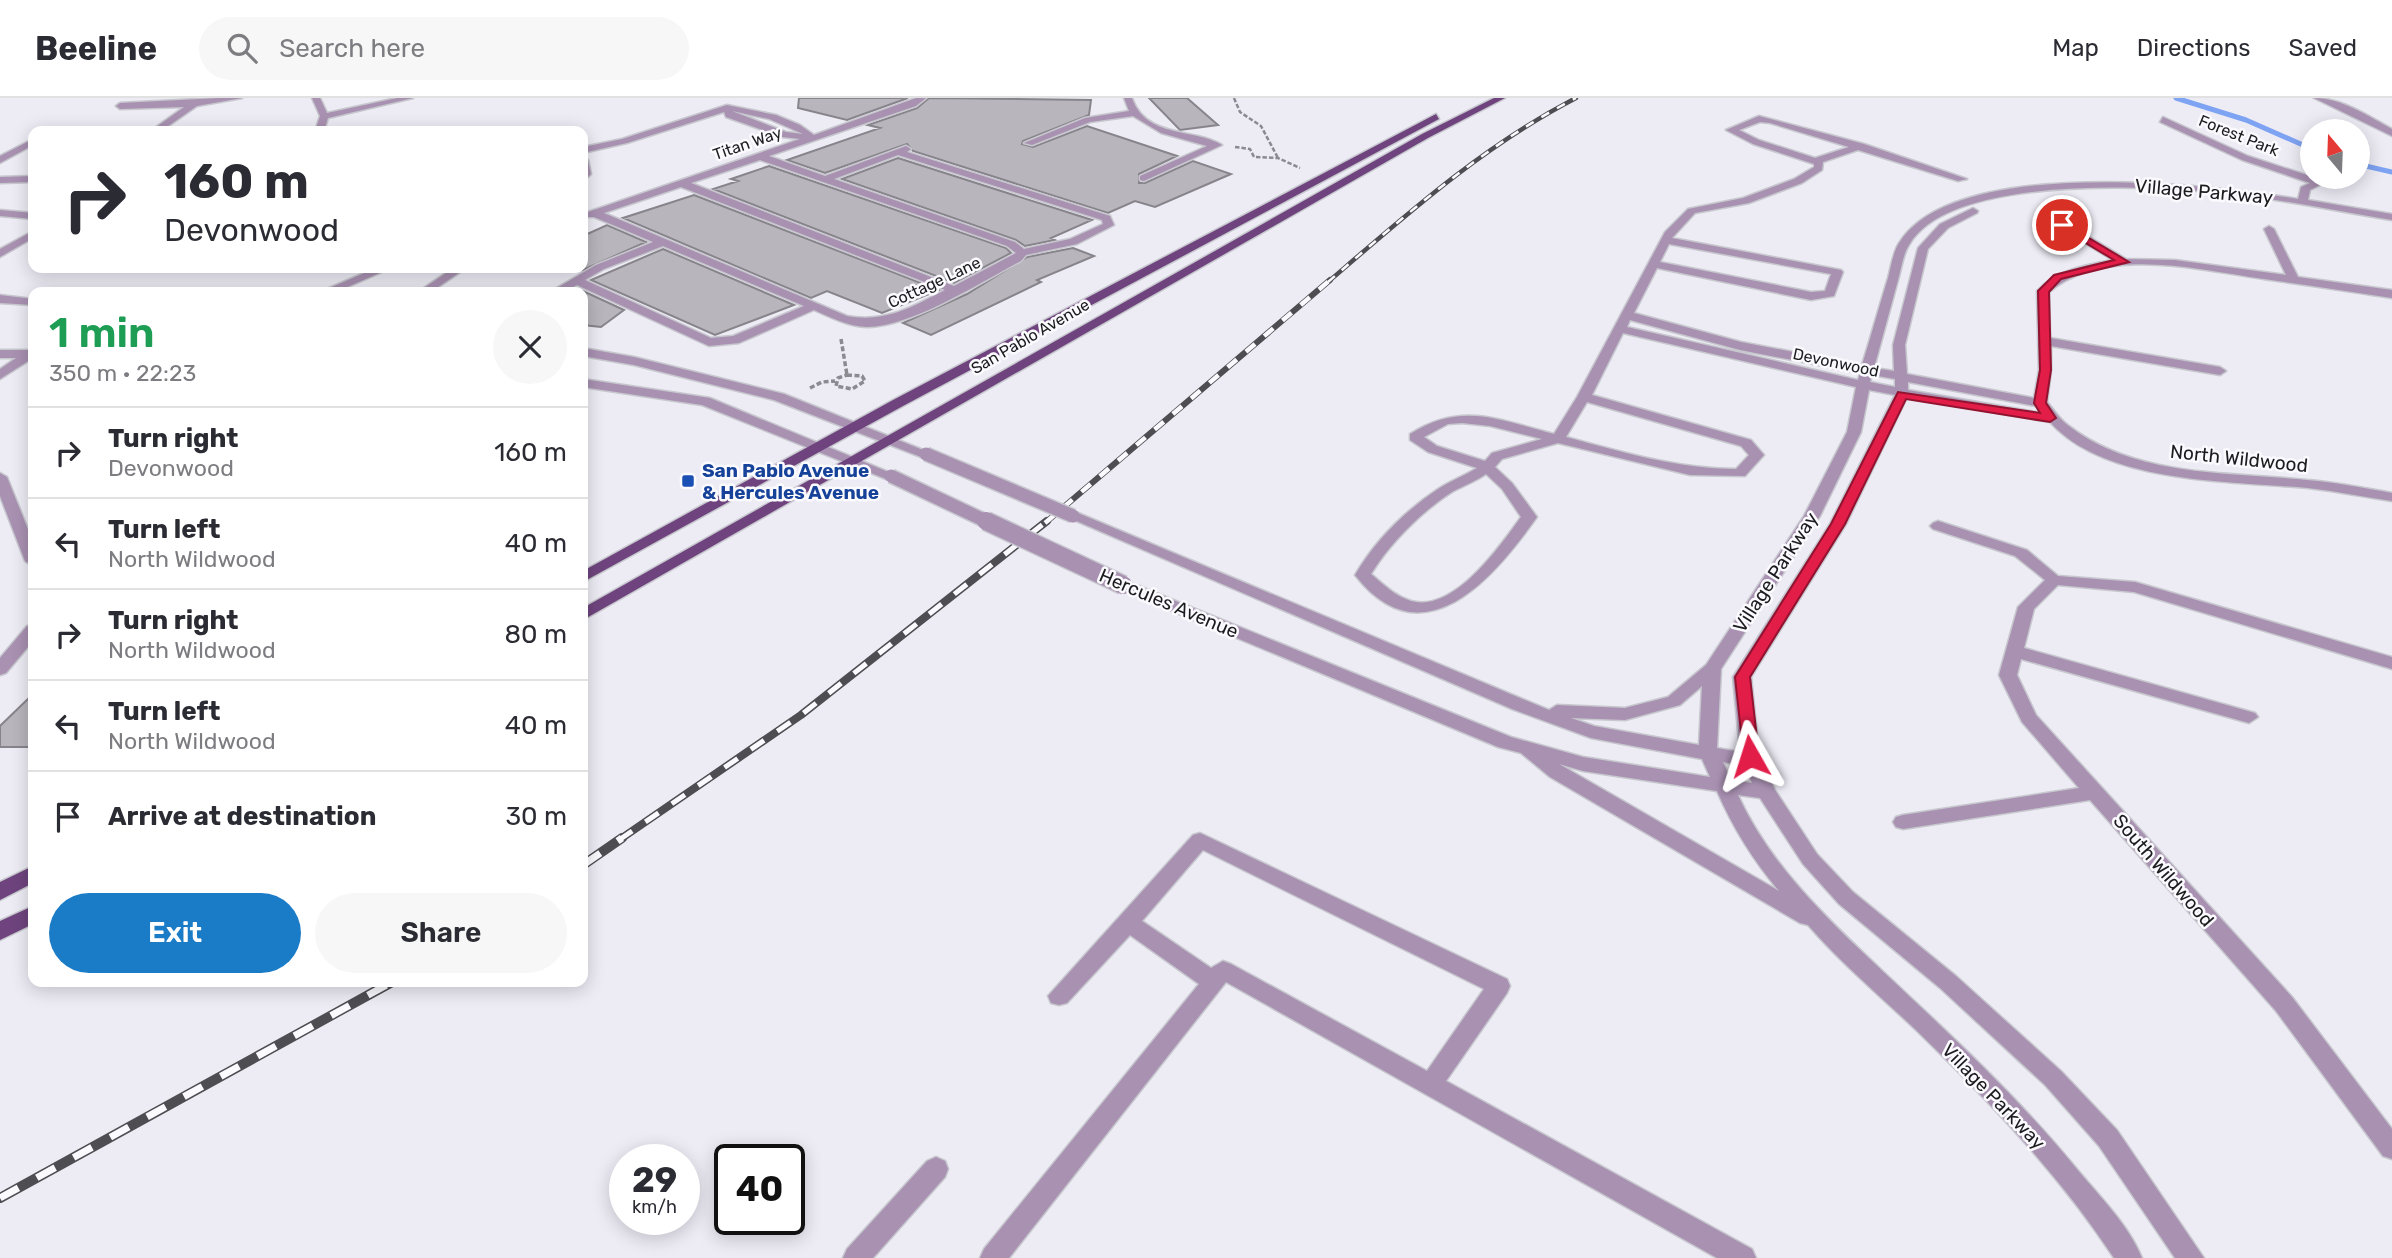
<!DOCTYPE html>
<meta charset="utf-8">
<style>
:root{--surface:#fff;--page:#f7f7f7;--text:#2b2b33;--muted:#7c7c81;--line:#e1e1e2;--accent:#1a7bc7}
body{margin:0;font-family:Rubik,sans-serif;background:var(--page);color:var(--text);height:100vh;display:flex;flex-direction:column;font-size:26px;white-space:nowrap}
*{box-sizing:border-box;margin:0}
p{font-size:23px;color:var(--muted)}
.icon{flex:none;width:38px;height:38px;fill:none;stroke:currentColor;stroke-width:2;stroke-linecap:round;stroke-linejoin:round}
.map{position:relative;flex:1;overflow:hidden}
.sheet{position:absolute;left:28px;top:189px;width:560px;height:700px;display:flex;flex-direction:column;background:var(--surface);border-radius:14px;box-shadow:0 4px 18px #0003}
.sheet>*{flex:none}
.hud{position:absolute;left:28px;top:28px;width:560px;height:147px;border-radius:14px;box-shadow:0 4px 18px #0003;background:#fff;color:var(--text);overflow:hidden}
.needle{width:46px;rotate:341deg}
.buttons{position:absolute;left:2300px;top:21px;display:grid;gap:14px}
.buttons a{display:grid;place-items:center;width:70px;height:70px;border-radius:50%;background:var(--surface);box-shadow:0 4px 18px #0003;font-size:35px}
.speed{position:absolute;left:609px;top:1046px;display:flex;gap:14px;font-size:35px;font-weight:700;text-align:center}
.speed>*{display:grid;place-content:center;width:91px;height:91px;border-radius:50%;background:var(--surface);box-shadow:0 4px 18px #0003;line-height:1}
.speed small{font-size:18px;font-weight:400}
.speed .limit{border:4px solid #111;border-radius:10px;background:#fff;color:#111}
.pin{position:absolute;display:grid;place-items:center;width:60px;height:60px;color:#fff;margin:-30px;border:4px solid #fff;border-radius:50%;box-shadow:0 2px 7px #0007}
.me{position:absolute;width:77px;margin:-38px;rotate:354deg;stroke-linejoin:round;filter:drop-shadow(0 0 5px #0008)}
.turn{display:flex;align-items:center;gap:24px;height:147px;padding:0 21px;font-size:32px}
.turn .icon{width:91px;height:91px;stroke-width:2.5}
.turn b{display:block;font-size:49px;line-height:60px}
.round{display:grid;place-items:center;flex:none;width:74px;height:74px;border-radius:37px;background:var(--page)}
.head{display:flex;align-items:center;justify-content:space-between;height:119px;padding:0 21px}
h1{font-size:42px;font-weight:600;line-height:52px;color:#1e9e55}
.cta{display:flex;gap:14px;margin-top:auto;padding:14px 21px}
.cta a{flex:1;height:80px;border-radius:42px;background:var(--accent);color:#fff;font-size:28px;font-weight:600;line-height:80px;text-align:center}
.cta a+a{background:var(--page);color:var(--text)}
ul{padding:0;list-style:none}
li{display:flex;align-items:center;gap:21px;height:91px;padding:0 21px;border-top:2px solid var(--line)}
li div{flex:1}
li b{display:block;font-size:26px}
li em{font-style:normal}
header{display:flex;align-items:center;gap:42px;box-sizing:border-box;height:98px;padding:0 35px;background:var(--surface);border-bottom:2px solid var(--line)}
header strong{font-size:33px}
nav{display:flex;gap:38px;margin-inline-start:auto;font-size:24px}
.search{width:490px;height:63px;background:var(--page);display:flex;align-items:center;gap:18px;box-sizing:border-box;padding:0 24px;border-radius:38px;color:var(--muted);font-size:26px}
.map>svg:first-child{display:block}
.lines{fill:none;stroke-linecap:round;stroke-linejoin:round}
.stream{stroke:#7ea3f2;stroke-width:5}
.building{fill:#b9b5bd;stroke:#88848b;stroke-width:2}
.minor-casing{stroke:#c7c7ce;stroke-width:3}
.major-casing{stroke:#c7c7ce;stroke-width:3}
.path-far1{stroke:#8a8a90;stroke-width:2.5;stroke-dasharray:4.5 2;stroke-linecap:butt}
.path{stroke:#8a8a90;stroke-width:3.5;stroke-dasharray:5 2.5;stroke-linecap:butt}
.minor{fill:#a991b2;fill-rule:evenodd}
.major{fill:#6f447e;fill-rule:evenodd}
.rail-far3-casing{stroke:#4d4d52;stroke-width:4.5}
.rail-far2-casing{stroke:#4d4d52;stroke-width:6}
.rail-far1-casing{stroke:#4d4d52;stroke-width:8}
.rail-casing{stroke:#4d4d52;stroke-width:10}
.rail-far3{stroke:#fbfafe;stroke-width:2.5;stroke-dasharray:9;stroke-linecap:butt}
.rail-far2{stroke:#fbfafe;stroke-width:4.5;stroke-dasharray:12;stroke-linecap:butt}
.rail-far1{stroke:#fbfafe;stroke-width:5;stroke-dasharray:16;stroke-linecap:butt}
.rail{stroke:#fbfafe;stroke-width:7;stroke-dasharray:21;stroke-linecap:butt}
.minor-bridge-far1-casing{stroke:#c7c7ce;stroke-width:16;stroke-linecap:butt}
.minor-bridge-casing{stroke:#c7c7ce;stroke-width:21;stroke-linecap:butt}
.minor-bridge-far1{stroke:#a991b2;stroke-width:13}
.minor-bridge{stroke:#a991b2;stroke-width:18}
.route{fill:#e11d48;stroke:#92132f;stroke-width:2}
.transit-dot{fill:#1a4fb4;stroke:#fbfafe;stroke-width:2.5}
.labels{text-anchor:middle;stroke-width:5;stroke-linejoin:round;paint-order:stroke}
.far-street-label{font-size:16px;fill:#1c1c1f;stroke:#fbfafe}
.street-label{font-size:19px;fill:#1c1c1f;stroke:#fbfafe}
.transit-label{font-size:19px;font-weight:bold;fill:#164399;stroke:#fbfafe;text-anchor:start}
</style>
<header>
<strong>Beeline</strong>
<div class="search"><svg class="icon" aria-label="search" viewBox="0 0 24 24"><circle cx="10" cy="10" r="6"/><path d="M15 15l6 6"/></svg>Search here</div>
<nav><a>Map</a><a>Directions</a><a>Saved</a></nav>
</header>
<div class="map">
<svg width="2392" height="1160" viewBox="0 0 2392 1160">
<rect width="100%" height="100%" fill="#edecf5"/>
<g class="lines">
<path class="stream" d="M2176 0 2246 22 2312 51
M2357 66 2392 74"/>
</g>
<path class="building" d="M799 0H908L847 22 798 10Z
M929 0 1091 2 1089 17 1023 43 1022 46 1033 49 1087 28 1177 58 1139 76V85H1145L1193 63 1231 76 1155 109 1135 103 1108 115 913 53 907 46 825 75 787 62 880 30 868 27 917 10Z
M1149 0H1187L1218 27 1180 32Z
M898 60 1092 122 1051 140 1055 142 1025 148 1016 142 842 81Z
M769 68 1006 150 1011 155 954 185 713 91 738 83 731 81Z
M694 97 939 192 882 215 827 193 811 200 623 120Z
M607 127 646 144 583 172V138Z
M1073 150 1094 158 1037 182 1041 184 931 237 903 225 967 196 1027 159Z
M663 151 794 207 715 237 591 182Z
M583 193 624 212 601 229 583 227Z
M33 596V649H0V628Z"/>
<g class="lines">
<g class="minor-casing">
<path id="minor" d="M219 0H242L197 8 161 33 152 32 184 9 120 11 116 8 120 5Z
M312 0H320L327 15 397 0H413L328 20 324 33H315L320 18Z
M916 0H926L916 8 769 58 825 78 906 48 911 51 907 54 1110 118 1114 127 1077 146 1026 157 1021 163C981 184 910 230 866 229 847 228 830 219 814 212L739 245 709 248 577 187 564 194H550L596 167 653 144 594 119H585V115L800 41 782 39 726 19 724 14 627 45 583 55V49L622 41 727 7 776 17 800 27 814 37ZM732 13 769 21 803 36 786 34ZM898 57 1102 122 1103 126 1070 141 1024 151 1015 144 834 81ZM760 62 1007 148 1016 155 954 188 691 85ZM681 89 945 192C912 209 885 225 847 218L604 115ZM663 148 804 208 733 238 711 240 585 182 604 171Z
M1124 0H1132C1146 41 1195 30 1222 47L1144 83 1140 82V78L1207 48 1161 35 1133 18 1090 24 1032 47 1024 45 1085 20 1129 13Z
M2314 0C2342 0 2368 18 2392 31V38Z
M1759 18 1864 46 1967 81 1958 83 1858 52 1823 64 1822 72 1802 85 1749 105 1695 115 1672 140 1841 172 1843 174 1834 198 1811 202 1657 170 1634 215 1741 244 1862 267C1871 238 1879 209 1888 180 1891 169 1893 154 1899 145 1954 57 2209 86 2298 101L2301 89 2310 85 2242 62 2160 24 2163 19 2248 58 2322 82V86L2310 92 2308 102 2392 116V122C2341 114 2291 103 2240 97 2166 88 1951 74 1909 147 1903 156 1901 172 1898 182 1890 211 1882 241 1874 270L1894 273 1893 247 1918 150 1940 126 1973 110 1978 113 1977 115 1948 130 1928 151 1905 247 1907 276 2034 300 2039 272 2037 193C2057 172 2086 167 2113 162L2058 129V125H2066L2126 161 2175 162 2286 177 2264 131 2269 128 2274 131 2298 179 2392 192V200C2349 193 2306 187 2264 181 2198 172 2106 147 2049 194L2050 240 2220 269 2226 273 2220 277 2051 248V272L2047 304C2054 312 2060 322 2069 328 2135 379 2228 374 2307 382 2335 384 2364 390 2392 395V403C2364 399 2336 393 2308 390 2231 383 2105 386 2050 324L1907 299 1846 426 1751 579 1759 658 1775 692 1817 756 1853 794 1956 878 2061 973 2117 1032 2204 1160H2175L2099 1048 2045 987 1940 890 1839 806 1803 766 1760 700 1738 697C1775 778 1845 837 1909 898 1968 953 2025 1008 2076 1070 2099 1098 2128 1126 2142 1160H2114C2059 1076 1987 1001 1915 931 1879 897 1840 864 1808 827L1800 825 1550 679 1521 655 1498 649 1117 490 1115 487 1123 482 1129 484 1511 639 1583 659 1710 679 1702 661 1591 640 1512 611 1065 418 1073 413 1078 415 1549 612 1557 607 1625 610 1668 599 1706 567 1804 418 1847 334 1856 289 1623 235 1592 297 1751 342 1764 357 1745 378 1690 377 1558 345 1502 361 1495 369 1512 385 1537 419C1494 480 1423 564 1355 477 1375 443 1405 413 1438 391 1450 383 1464 378 1477 370L1428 354 1410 342V336C1462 303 1499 322 1554 336L1577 299 1665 134 1688 111 1743 100 1794 81 1814 69V66L1753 46 1726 32ZM1760 24 1770 25 1849 49 1815 60 1759 42 1739 32ZM1669 146 1831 176 1825 193 1811 194 1660 164ZM1630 222 1740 252 1860 275 1858 282 1627 229ZM1872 277 1895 281V289L1870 284ZM1908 284 2036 308 2041 315 1908 292ZM1869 292 1895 297 1830 426 1733 579 1740 654 1717 650 1721 571 1820 418 1861 334ZM1587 304 1741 348 1749 357 1736 371C1678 371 1622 354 1566 339ZM1462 325 1490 328 1542 341 1492 355 1485 363 1437 348 1424 339 1448 326ZM1486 376 1502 391 1521 419C1500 448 1454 515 1411 503 1395 498 1384 487 1371 476 1390 445 1421 414 1452 394 1463 388 1476 383 1486 376ZM1702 588 1699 647 1594 628 1571 620 1625 622 1680 607ZM1723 664 1745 668 1752 685 1731 682ZM1559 666 1583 673 1717 693C1733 730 1753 762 1779 793Z
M33 41V47L0 65V58Z
M583 59 588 62 591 76 583 84Z
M33 78V84L0 85V79Z
M0 112 33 115V121L0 118Z
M33 133V140L0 159V151Z
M376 170H391L336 194H320Z
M453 170H466L431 194H418Z
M0 197 33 201V207L0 205Z
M583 250 634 259 784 296 933 356 931 359H921L774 302 634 267 583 258Z
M0 252H31L33 260 0 281V271L16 260H0Z
M583 281 710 300 898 378 891 382 886 381 702 307 583 289Z
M0 375 7 379 33 444V468L25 463 0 398Z
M1938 423 2027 452 2058 478 2135 484 2392 559V571L2134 494 2058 487 2034 511 2024 550 2255 615 2258 619 2249 625 2021 561 2017 577 2036 617 2292 899 2392 1031V1061L2383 1058 2276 913 2090 702 1903 731 1896 729 1893 724 1896 719 1903 717 2079 690 2022 624 1999 577 2018 509 2045 482 2015 458 1933 431 1930 428 1933 425Z
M33 527V543L6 575 0 577V560L27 528Z
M1200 735 1507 881 1510 888 1507 895 1446 983 1752 1151 1756 1160H1717L1226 884 1009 1160H980L984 1151 1199 886 1130 837 1067 905 1059 907 1051 905 1048 898 1193 737ZM1203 752 1484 891 1427 973 1231 866 1223 863 1211 870 1142 823Z
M936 1059 945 1063 948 1071 945 1079 873 1160H843L847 1151 927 1063Z"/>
</g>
<g class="major-casing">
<path id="major" d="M1494 0H1505L1428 40 583 522V510L1422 36Z
M1436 16 1439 21 903 308 583 484V473L893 302Z
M33 768V785L0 802V784Z
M33 808V826L0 842V823Z"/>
</g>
<path class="path-far1" d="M1234 0 1240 14 1261 28 1278 60
M1235 49 1250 51 1254 59 1278 60 1300 70"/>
<path class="path" d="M841 241 847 277
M847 277 862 278 865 283 852 291 836 288 838 280Z
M810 290 822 284 835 283"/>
<use href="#minor" class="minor"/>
<use href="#major" class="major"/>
<g class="rail-far3-casing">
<path id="rail-far3" d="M1328 184C1407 116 1483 48 1576 0"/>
</g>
<g class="rail-far2-casing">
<path id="rail-far2" d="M1045 425 1330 182"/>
</g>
<g class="rail-far1-casing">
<path id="rail-far1" d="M619 742 801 617 1047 423"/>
</g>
<g class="rail-casing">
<path id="rail" d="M583 767 622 740
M0 1100 392 884"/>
</g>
<use href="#rail-far3" class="rail-far3"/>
<use href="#rail-far2" class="rail-far2"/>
<use href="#rail-far1" class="rail-far1"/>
<use href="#rail" class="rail"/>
<g class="minor-bridge-far1-casing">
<path id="minor-bridge-far1" d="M926 356 1073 418
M891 378 990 425"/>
</g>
<g class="minor-bridge-casing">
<path id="minor-bridge" d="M986 423 1123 487"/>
</g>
<use href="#minor-bridge-far1" class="minor-bridge-far1"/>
<use href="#minor-bridge" class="minor-bridge"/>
</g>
<path class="route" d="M2062 124 2129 164 2061 181 2049 194 2051 272 2046 305 2056 320 2050 324 1906 301 1845 426 1750 579 1759 658 1756 662H1744L1735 579 1831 426 1898 294 2040 315 2034 305 2040 272 2038 193 2054 177 2114 162 2059 129Z"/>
<rect class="transit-dot" x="681" y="376" width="14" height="14" rx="3.5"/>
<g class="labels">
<g class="far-street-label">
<text transform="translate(2239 37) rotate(22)" y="6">Forest Park</text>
<text transform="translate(747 45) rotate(-19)" y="6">Titan Way</text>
<text transform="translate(934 184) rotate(-25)" y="6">Cottage Lane</text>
<text transform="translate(1030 238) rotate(-30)" y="6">San Pablo Avenue</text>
<text transform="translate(1836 264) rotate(12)" y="6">Devonwood</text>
</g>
<g class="street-label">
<text transform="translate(2204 93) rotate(5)" y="7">Village Parkway</text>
<text transform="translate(2239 360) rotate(6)" y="7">North Wildwood</text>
<text transform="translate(1775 474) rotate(-57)" y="7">Village Parkway</text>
<text transform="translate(1169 505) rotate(23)" y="7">Hercules Avenue</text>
<text transform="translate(2164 772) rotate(49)" y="7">South Wildwood</text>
<text transform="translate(1994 998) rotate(46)" y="7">Village Parkway</text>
</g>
<g class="transit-label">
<text x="702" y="379">San Pablo Avenue<tspan x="702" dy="22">&amp; Hercules Avenue</tspan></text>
</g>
</g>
</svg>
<div class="buttons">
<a><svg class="needle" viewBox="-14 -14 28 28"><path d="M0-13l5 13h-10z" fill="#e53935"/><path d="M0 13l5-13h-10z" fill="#7c7c81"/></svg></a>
</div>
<div class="speed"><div>29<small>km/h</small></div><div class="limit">40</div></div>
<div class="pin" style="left:2062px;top:127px;background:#d93025"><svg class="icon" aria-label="arrive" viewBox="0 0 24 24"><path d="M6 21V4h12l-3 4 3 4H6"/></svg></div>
<svg class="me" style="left:1750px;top:658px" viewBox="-20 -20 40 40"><path d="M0-17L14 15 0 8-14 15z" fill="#e11d48" stroke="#fff" stroke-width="4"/></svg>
<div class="hud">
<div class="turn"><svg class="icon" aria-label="right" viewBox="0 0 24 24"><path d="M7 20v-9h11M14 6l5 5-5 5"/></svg><div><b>160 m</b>Devonwood</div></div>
</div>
<section class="sheet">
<div class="head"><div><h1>1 min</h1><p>350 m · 22:23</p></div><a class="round"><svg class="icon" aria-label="close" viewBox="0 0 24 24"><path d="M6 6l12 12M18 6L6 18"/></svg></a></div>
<ul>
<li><svg class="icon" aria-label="right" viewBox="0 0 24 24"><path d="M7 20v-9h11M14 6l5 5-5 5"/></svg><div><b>Turn right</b><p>Devonwood</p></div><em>160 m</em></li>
<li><svg class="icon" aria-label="left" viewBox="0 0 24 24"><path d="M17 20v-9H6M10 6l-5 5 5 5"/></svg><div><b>Turn left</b><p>North Wildwood</p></div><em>40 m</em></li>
<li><svg class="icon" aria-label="right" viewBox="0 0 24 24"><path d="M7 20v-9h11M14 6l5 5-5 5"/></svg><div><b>Turn right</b><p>North Wildwood</p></div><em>80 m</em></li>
<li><svg class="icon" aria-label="left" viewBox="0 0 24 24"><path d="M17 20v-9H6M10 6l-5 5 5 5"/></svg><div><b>Turn left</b><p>North Wildwood</p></div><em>40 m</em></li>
<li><svg class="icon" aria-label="arrive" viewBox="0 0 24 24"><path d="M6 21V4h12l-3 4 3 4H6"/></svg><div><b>Arrive at destination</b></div><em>30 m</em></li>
</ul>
<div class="cta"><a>Exit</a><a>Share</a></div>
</section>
</div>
